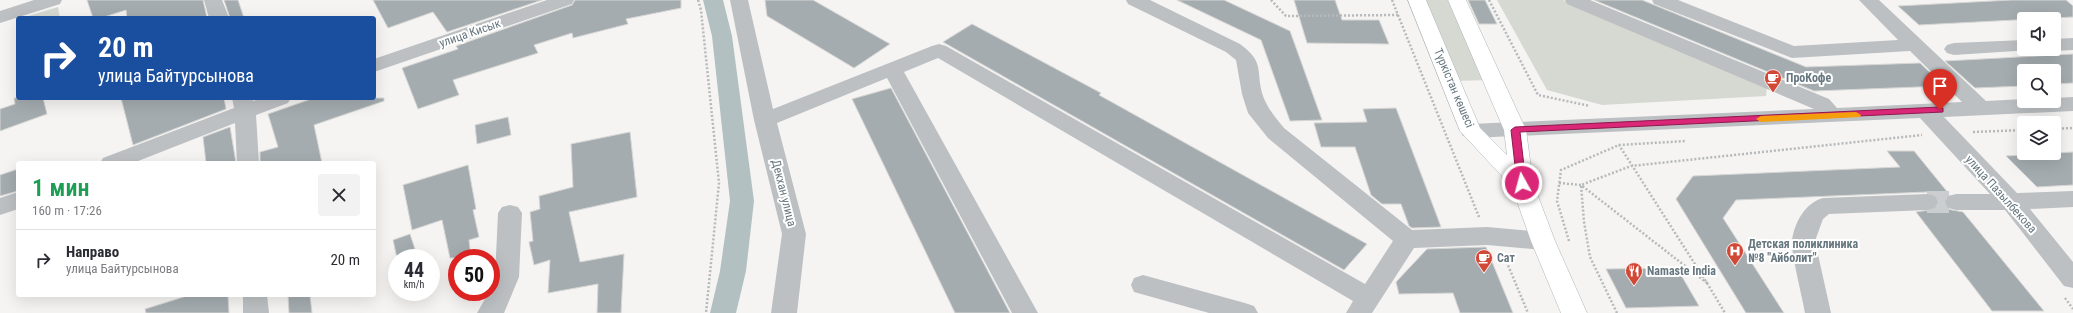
<!DOCTYPE html>
<html lang="ru">
<meta charset="utf-8">
<style>
:root{--surface:#fff;--page:#f2f2f3;--text:#2b2b33;--muted:#7c7c81;--line:#e1e1e2}
body{margin:0;font-family:"Roboto Condensed",sans-serif;background:var(--page);color:var(--text);height:100vh;display:flex;flex-direction:column;font-size:15px;white-space:nowrap}
*{box-sizing:border-box;margin:0}
p{font-size:13px;color:var(--muted)}
.icon{flex:none;width:22px;height:22px;fill:none;stroke:currentColor;stroke-width:2;stroke-linecap:round;stroke-linejoin:round}
.map{position:relative;flex:1;overflow:hidden}
.panel{position:absolute;left:16px;top:161px;width:360px;height:136px;display:flex;flex-direction:column;background:var(--surface);border-radius:4px;box-shadow:0 4px 16px #0002}
.panel>*{flex:none}
.banner{position:absolute;left:16px;top:16px;width:360px;height:84px;border-radius:4px;box-shadow:0 4px 16px #0002;background:#1a4fa0;color:#fff;overflow:hidden}
.tools{position:absolute;left:2017px;top:12px;display:grid;gap:8px}
.tools a{display:grid;place-items:center;width:44px;height:44px;border-radius:4px;background:var(--surface);box-shadow:0 4px 16px #0002;font-size:20px}
.speed{position:absolute;left:388px;top:249px;display:flex;gap:8px;font-size:20px;font-weight:700;text-align:center}
.speed>*{display:grid;place-content:center;width:52px;height:52px;border-radius:50%;background:var(--surface);box-shadow:0 4px 16px #0002;line-height:1}
.speed small{font-size:10px;font-weight:400}
.speed .limit{border:6px solid #d22;background:#fff;color:#111}
.pin{position:absolute;display:grid;place-items:center;width:34px;height:34px;color:#fff;margin:-41px -17px;border-radius:50% 50% 50% 0;rotate:-45deg;box-shadow:0 0 4px #0007}
.pin .icon{rotate:45deg}
.me{position:absolute;width:44px;margin:-22px;rotate:353deg;stroke-linejoin:round;filter:drop-shadow(0 0 3px #0008)}
.turn{display:flex;align-items:center;gap:14px;height:84px;padding:0 16px;font-size:18px}
.turn .icon{width:52px;height:52px;stroke-width:2.5}
.turn b{display:block;font-size:28px;line-height:34px}
.round{display:grid;place-items:center;flex:none;width:42px;height:42px;border-radius:4px;background:var(--page)}
.head{display:flex;align-items:center;justify-content:space-between;height:68px;padding:0 16px}
h1{font-size:24px;font-weight:600;line-height:30px;color:#1e9e55}
ul{padding:0;list-style:none}
li{display:flex;align-items:center;gap:12px;height:60px;padding:0 16px;border-top:1px solid var(--line)}
li div{flex:1}
li b{display:block;font-size:15px}
li em{font-style:normal}
.map>svg:first-child{display:block}
.green{fill:#d5d9d1}
.lines{fill:none;stroke-linecap:round;stroke-linejoin:round}
.canal{fill:#b2c0c2;fill-rule:evenodd}
.building{fill:#a4acb0;stroke:#d6d6d4}
.minor-tunnel{stroke:#caced0;stroke-width:22;stroke-dasharray:22 11;stroke-linecap:butt}
.major-casing{stroke:#aeb3b5;stroke-width:1}
.path{stroke:#b6b9bb;stroke-width:2.5;stroke-dasharray:2 2;stroke-linecap:butt}
.minor{fill:#bcc0c3;fill-rule:evenodd}
.major{fill:#fff;fill-rule:evenodd}
.route{fill:#db2777;stroke:#8e194d}
.slow{fill:#f59e0b}
.labels{text-anchor:middle;stroke-width:4;stroke-linejoin:round;paint-order:stroke}
.street-label{font-size:12px;fill:#67777f;stroke:#fff}
.poi-label{font-size:12px;font-weight:bold;fill:#67777f;stroke:#fff;text-anchor:start}
</style>
<div class="map">
<svg width="2073" height="313" viewBox="0 0 2073 313">
<rect width="100%" height="100%" fill="#f5f4f2"/>
<path class="green" d="M1420 0H1454L1491 80 1453 81Z
M1497 0H1563L1767 86 1766 96 1602 105 1547 90Z
M58 7 60 18H22Z"/>
<g class="lines">
<path class="canal" d="M703 0H723L732 36 754 201 746 271 736 313H710L720 271 730 201 712 36Z"/>
</g>
<path class="building" d="M87 0H203L207 18H127L126 10 101 18H93Z
M224 0H238L244 18H230Z
M373 0H542L447 32 433 12 388 28Z
M575 0H681V8L626 19 628 24 573 38 572 33 534 45 538 53 453 80 459 95 418 109 402 68 458 49 456 46 572 5Z
M765 0H813L890 44 854 68 767 16Z
M1177 0H1224L1290 31 1322 120 1290 121 1261 40Z
M1294 0H1335L1342 20H1379L1389 44 1307 43Z
M1468 0H1485L1497 24H1479Z
M1594 0H1642L1806 67 1920 63 1944 86 1814 91Z
M2011 0H2066L2073 6V17L1919 25 1898 6Z
M972 24 1101 93 1099 95 1367 244 1344 270 943 42Z
M2073 54V83L2054 84V71H2024V86L1975 88 1945 61Z
M891 88 1010 313H955L852 99Z
M14 98H43L47 114 0 131V109L15 104Z
M121 98H224L226 109 133 145Z
M314 98H384V101L314 125 322 163H260V152L278 147 268 114Z
M1396 108 1432 203 1441 227 1412 228 1409 226 1401 204H1382L1371 195 1355 147H1321L1314 123 1367 122 1363 109Z
M508 117 511 135 477 144 475 125Z
M230 127 236 163H206L203 137Z
M630 132 637 197 569 212 580 262 624 254 621 313H597L598 284 548 293 550 260 534 265 529 242 533 241 530 212 540 209 539 196 573 187 571 144Z
M1887 151H1914L1949 194 1944 201 1947 209 1963 212 2044 311H1992L1916 212 1936 209 1939 203 1936 195 1927 192 1736 200 1723 218 1784 313H1746L1676 199 1693 176 1900 167Z
M2073 152V185L2037 187 2006 156Z
M468 165 476 209 473 210 479 237 469 240 471 258H450L442 220 412 230 403 185Z
M18 169V191L0 196V175Z
M410 234 418 258H397L393 240Z
M1486 247 1513 313H1460L1453 293 1399 294 1396 282 1427 249Z
M1677 268 1699 306 1626 308 1606 269Z
M190 295H228L229 313H146L145 309Z
M288 295H310L312 313H289Z"/>
<g class="lines">
<path class="minor-tunnel" d="M1927 202H1956"/>
<g class="major-casing">
<path id="major" d="M1408 0H1426L1480 128 1507 155 1504 130 1448 0H1466L1526 130 1533 183 1555 241 1587 313H1561L1531 241 1512 187 1460 131Z"/>
</g>
<path class="path" d="M698 0 701 10 719 183 706 313
M1271 0 1286 16 1398 15
M1392 0 1479 217
M1489 0 1538 95 1590 106
M2054 129 2073 128
M1973 132 2024 130
M1559 183 1581 185 1707 283 1619 145
M1569 241 1557 201 1561 170 1619 145 1686 141
M1505 258 1528 313
M1707 283 1725 313
M2065 298 2073 309
M1617 313 1590 257 1584 222 1581 185 1631 166 1922 135"/>
<path class="minor" d="M34 0H62L60 4 0 23V11Z
M204 0H222L229 18H209Z
M547 0H574L572 4 374 72V59Z
M730 0H748L773 109 932 46 939 44 946 46 1365 284 1393 241 1268 138 1248 113 1242 94 1236 60 1226 52 1128 4 1126 0H1150L1240 44C1266 63 1255 71 1263 96 1268 109 1275 117 1284 128L1412 230 1487 227 1543 232 1551 235 1555 241 1551 247 1543 250 1487 245 1414 248 1372 313H1346L1353 301 938 58 904 72 1038 313H1012L887 78 777 123 806 234 797 313H771L782 234 754 120Z
M1565 0H1590L1829 99 1837 108 1962 102 1910 51 1792 58 1654 4 1652 0H1678L1794 46 1898 40 1859 0H1879L1986 101 2024 99V101H2054V98L2073 97V111L1944 117 2017 193 2073 191V207L2030 209 2073 262V288L2064 286 2005 210H1956L1948 208 1945 202 1948 196 1956 194H1990L1920 118 1471 138 1463 136 1460 131 1463 126 1471 124 1814 109 1567 4Z
M2073 38V50L2054 51 2047 49H2054V39Z
M2024 40V49H2032L2031 50 1954 55 1947 53 1944 49 1947 45 1954 43Z
M232 98H252L253 101 261 98H291L288 103 256 115 259 163H237L235 123 133 163H100L103 158 234 108Z
M18 192V209L0 215V198Z
M1927 194 1935 196 1938 202 1935 208 1927 210 1829 214 1823 219 1815 241 1831 313H1805C1803 300 1790 249 1792 240 1795 222 1805 203 1823 198Z
M510 205 518 207 522 213 519 277 504 313H477L489 292H491L495 277 498 213 502 207Z
M1143 275 1245 303 1254 306 1258 313H1209L1134 292 1131 285 1134 278Z
M243 295H267L269 313H243Z"/>
<use href="#major" class="major"/>
</g>
<path class="route" d="M1940 107 1943 108V112L1520 132 1526 183 1522 186 1517 183 1511 130 1515 127Z"/>
<path class="slow" d="M1856 112 1861 115 1860 117 1761 122 1756 119 1761 116Z"/>
<defs>
<g id="cafe-pin" transform="scale(0.9)"><path d="M0 17L-7.5 6A9.5 9.5 0 1 1 7.5 6Z" fill="#d14836" stroke="#fff"/><path d="M-5.5-4.5H6V0H3Q3 3.5 0 3.5H-2.5Q-5.5 3.5-5.5 0ZM3-3.2v2h1.7v-2ZM-6 4.5H4V6H-6Z" fill="#fff"/></g>
<g id="hospital-pin" transform="scale(0.9)"><path d="M0 17L-7.5 6A9.5 9.5 0 1 1 7.5 6Z" fill="#d14836" stroke="#fff"/><path d="M-5-5h3v3.5h4V-5h3V5h-3V1.5h-4V5h-3Z" fill="#fff"/></g>
<g id="restaurant-pin" transform="scale(0.9)"><path d="M0 17L-7.5 6A9.5 9.5 0 1 1 7.5 6Z" fill="#d14836" stroke="#fff"/><path d="M-5-6h1v4h1v-4h1v4h1v-4h1v5L-1.5 .5V6h-2V.5L-5-1ZM5-6V6H3V1.5H1.5Q1.5-4 5-6Z" fill="#fff"/></g>
</defs>
<g fill-rule="evenodd">
<use href="#cafe-pin" x="1773" y="78"/>
<use href="#hospital-pin" x="1735" y="251"/>
<use href="#cafe-pin" x="1484" y="258"/>
<use href="#restaurant-pin" x="1634" y="271"/>
</g>
<g class="labels">
<g class="street-label">
<text transform="translate(470 33) rotate(-19)" y="4">улица Кисык</text>
<text transform="translate(1454 88) rotate(67)" y="4">Түркістан көшесі</text>
<text transform="translate(784 193) rotate(76)" y="4">Декхан улица</text>
<text transform="translate(2001 194) rotate(48)" y="4">улица Пазылбекова</text>
</g>
<g class="poi-label">
<text x="1786" y="82">ПроКофе</text>
<text x="1748" y="248">Детская поликлиника<tspan x="1748" dy="14">№8 "Айболит"</tspan></text>
<text x="1497" y="262">Сат</text>
<text x="1647" y="275">Namaste India</text>
</g>
</g>
</svg>
<div class="tools">
<a><svg class="icon" aria-label="sound" viewBox="0 0 24 24"><path d="M4 9h4l5-4v14l-5-4H4zM17 9q2 3 0 6"/></svg></a>
<a><svg class="icon" aria-label="search" viewBox="0 0 24 24"><circle cx="10" cy="10" r="6"/><path d="M15 15l6 6"/></svg></a>
<a><svg class="icon" aria-label="layers" viewBox="0 0 24 24"><path d="M12 4l9 5-9 5-9-5zM3 14l9 5 9-5"/></svg></a>
</div>
<div class="speed"><div>44<small>km/h</small></div><div class="limit">50</div></div>
<div class="pin" style="left:1940px;top:110px;background:#d93025"><svg class="icon" aria-label="arrive" viewBox="0 0 24 24"><path d="M6 21V4h12l-3 4 3 4H6"/></svg></div>
<svg class="me" style="left:1522px;top:183px" viewBox="-20 -20 40 40"><circle r="17" fill="#db2777" stroke="#fff" stroke-width="3"/><path d="M0-11L8 9 0 5-8 9z" fill="#fff"/></svg>
<div class="banner">
<div class="turn"><svg class="icon" aria-label="right" viewBox="0 0 24 24"><path d="M7 20v-9h11M14 6l5 5-5 5"/></svg><div><b>20 m</b>улица Байтурсынова</div></div>
</div>
<section class="panel">
<div class="head"><div><h1>1 мин</h1><p>160 m · 17:26</p></div><a class="round"><svg class="icon" aria-label="close" viewBox="0 0 24 24"><path d="M6 6l12 12M18 6L6 18"/></svg></a></div>
<ul>
<li><svg class="icon" aria-label="right" viewBox="0 0 24 24"><path d="M7 20v-9h11M14 6l5 5-5 5"/></svg><div><b>Направо</b><p>улица Байтурсынова</p></div><em>20 m</em></li>
</ul>
</section>
</div>
